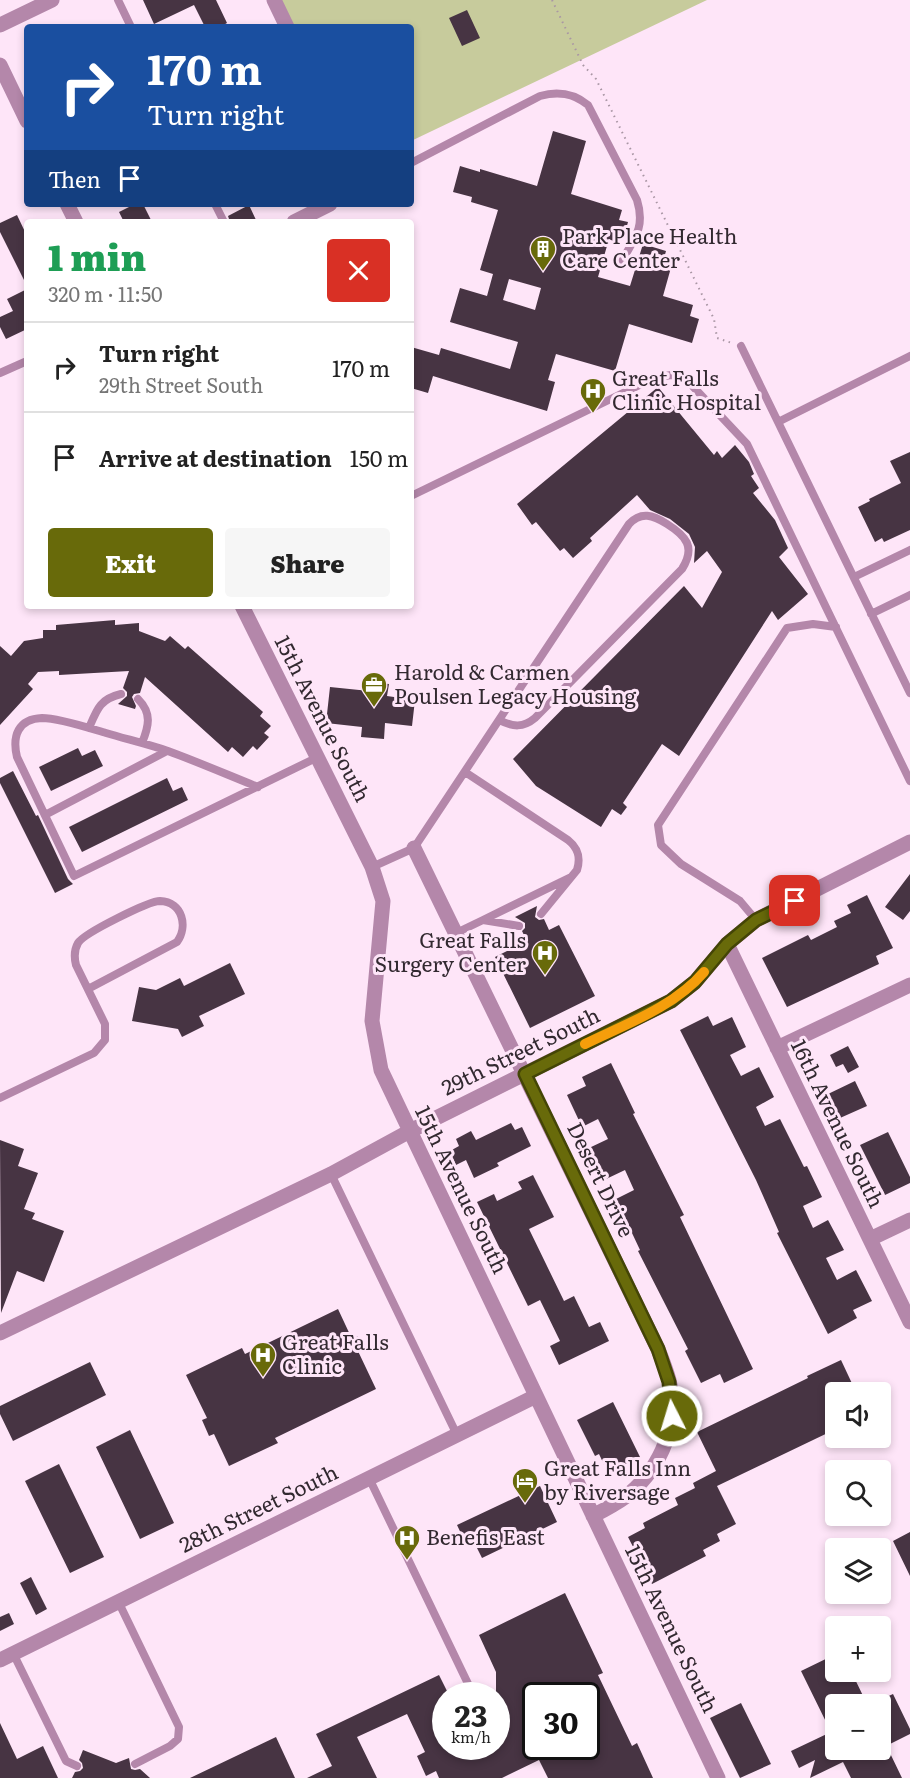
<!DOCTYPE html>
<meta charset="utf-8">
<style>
:root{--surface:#fff;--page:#f6f6f6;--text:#222;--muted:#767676;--line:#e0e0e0;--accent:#686a0a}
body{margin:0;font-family:Literata,serif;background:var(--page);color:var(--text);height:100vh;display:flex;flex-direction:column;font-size:22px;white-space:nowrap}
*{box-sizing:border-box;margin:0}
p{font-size:20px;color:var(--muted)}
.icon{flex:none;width:33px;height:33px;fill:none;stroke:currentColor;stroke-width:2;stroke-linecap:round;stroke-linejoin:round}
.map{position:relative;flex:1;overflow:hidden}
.panel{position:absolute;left:24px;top:219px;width:390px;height:390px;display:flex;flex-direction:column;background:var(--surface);border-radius:6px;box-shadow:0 3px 9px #0003}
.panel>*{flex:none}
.top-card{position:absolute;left:24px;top:24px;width:390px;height:183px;border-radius:6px;box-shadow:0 3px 9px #0003;background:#1a4fa0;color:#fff;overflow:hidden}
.controls{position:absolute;left:825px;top:1382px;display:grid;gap:12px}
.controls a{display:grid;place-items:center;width:66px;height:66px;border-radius:6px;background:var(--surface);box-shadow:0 3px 9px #0003;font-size:30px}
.speed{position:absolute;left:432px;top:1682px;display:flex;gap:12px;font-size:30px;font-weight:700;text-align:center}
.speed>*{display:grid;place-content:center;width:78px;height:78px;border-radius:50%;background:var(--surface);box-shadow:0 3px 9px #0003;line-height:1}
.speed small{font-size:15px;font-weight:400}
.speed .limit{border:3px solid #111;border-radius:9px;background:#fff;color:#111}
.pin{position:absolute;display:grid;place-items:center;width:51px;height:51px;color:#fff;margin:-26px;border-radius:12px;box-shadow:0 3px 9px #0006}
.me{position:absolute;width:66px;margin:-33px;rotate:355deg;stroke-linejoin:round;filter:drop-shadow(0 0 4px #0008)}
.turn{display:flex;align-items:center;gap:21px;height:126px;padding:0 24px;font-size:27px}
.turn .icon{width:78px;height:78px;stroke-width:2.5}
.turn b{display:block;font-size:42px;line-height:51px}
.then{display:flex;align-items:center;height:57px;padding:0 24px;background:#0003;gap:12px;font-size:22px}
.round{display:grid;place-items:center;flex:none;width:63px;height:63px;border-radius:6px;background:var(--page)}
.head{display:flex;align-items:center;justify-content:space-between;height:102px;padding:0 24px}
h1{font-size:36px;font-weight:800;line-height:45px;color:#1e9e55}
.action{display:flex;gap:12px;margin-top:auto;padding:12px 24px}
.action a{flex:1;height:69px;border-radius:6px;background:var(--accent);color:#fff;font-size:24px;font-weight:800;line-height:69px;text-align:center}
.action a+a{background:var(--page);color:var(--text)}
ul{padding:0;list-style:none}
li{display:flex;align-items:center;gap:18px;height:90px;padding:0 24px;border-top:2px solid var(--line)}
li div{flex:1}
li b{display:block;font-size:22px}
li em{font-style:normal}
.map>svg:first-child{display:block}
.green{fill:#c7cb9c}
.building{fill:#473443;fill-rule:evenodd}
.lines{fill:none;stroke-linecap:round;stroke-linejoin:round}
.path{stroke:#a996a4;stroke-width:2;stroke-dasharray:1.5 4.5;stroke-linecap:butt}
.lane{stroke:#b487aa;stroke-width:8}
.street{stroke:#b487aa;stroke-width:15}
.route-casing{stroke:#444506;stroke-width:15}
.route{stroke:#686a0a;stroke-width:10}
.slow{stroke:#f59e0b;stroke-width:10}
.labels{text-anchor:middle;stroke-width:6;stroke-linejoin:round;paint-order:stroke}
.poi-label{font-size:21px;fill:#322930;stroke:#fee5f8;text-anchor:start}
.street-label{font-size:21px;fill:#322930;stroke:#fee5f8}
</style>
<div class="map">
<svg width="910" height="1778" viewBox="0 0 910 1778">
<rect width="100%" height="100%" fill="#fee5f8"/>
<path class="green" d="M275 0H707L411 141V27H288Z"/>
<path class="building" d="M143 0H216L227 23 220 27H205L194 5 154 24Z
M467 10 480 38 462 46 449 18Z
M553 131 586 141 571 194 622 210 619 220 628 222 623 240 614 237 613 241 609 239 598 277 630 286 643 244 666 251 663 262 672 264 663 296 693 305 690 316 699 319 692 343 629 324 615 371 556 354 548 380 555 382 547 411 433 376 428 393 411 388V347L439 355 441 348 510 369 518 342 450 322 460 288 487 296 493 274 480 270 498 210 471 202 472 197 453 192 460 166 480 172V169L537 186ZM509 279 541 288 535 310 503 300Z
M135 204H143L152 222H124L119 212Z
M249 205 257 222H230L228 216Z
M17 215 27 236V286L0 232V223Z
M27 289V329L6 339 0 327V317L13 311 7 299Z
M658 387 714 455 717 451 722 458 735 445 749 462 754 474 751 476 759 488 753 493 775 520 788 548 779 557 808 594 778 620 772 611 679 756 662 744 623 803 627 807 621 815 612 809 601 827 536 786 513 759 684 586 702 608 722 572 707 551 694 563 695 547 689 534 670 519 650 510 637 495 590 538 592 541 573 558 564 548 560 551 536 522 532 525 517 504Z
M910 452V530L884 542 882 538 875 542 858 507 870 501 869 499 901 483 890 461Z
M115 620V625L139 623V631L165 641 170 636 185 649 188 646 263 712 260 716 271 726 264 733 269 737 257 750 253 746 243 757 232 747 228 752 145 677 140 693 134 694 132 697 136 706 135 709 118 704 127 696V692L123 688 129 671 59 675V671L38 672 28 684 33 689 0 725V646L11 656 24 641 43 638V630H56V625Z
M370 682 389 684 387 696 415 700 412 726 385 723 384 739 361 737 362 727 326 723 330 687 369 691Z
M78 748 82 756 95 750 103 766 51 791 39 767Z
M13 771 36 816 38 815 68 879 73 884 55 893 0 783V778Z
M167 778 173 791 182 787 188 800 82 852 69 827Z
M910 874V911L903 920 885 907Z
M867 895 893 948 876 956 879 964 787 1007 762 958 808 935 811 940 837 927 834 921 851 913 847 905Z
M537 906 535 917 539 920 544 919 549 930 559 925 595 996 530 1028 495 957 527 941 522 931 525 928V923L515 917Z
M230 963 245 994 199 1016 204 1026 182 1037 178 1029 132 1021 139 987 156 990 180 978 184 986Z
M708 1016 713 1026 732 1017 746 1047 730 1055 741 1076 759 1067 774 1097 756 1107 765 1126 780 1119 804 1167 807 1166 822 1197 803 1206 813 1228 828 1220 844 1250 826 1258 837 1280 856 1270 872 1301 853 1310 857 1318 828 1334 777 1233 779 1232 756 1180 680 1030Z
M848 1046 859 1067 848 1073 843 1064 836 1067 830 1055Z
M611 1063 635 1113 633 1114 684 1215 680 1217 753 1369 724 1383 720 1374 701 1383 685 1351 688 1349 638 1251 640 1250 616 1199 634 1190 625 1170 604 1180 589 1148 608 1139 598 1119 582 1127 567 1095 586 1086 582 1077Z
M855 1081 867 1106 840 1118 828 1094Z
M511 1123 515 1130 522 1127 531 1146 497 1163 499 1166 474 1178 466 1160 456 1165 450 1151 459 1146 456 1139 471 1131 476 1140Z
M888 1132 910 1177V1183L885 1195 860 1145Z
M0 1140 24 1149 18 1166 38 1173 24 1209 35 1213 32 1219 64 1231 44 1282 17 1271 1 1313Z
M533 1175 554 1217 529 1229 564 1301 574 1296 589 1327 600 1322 609 1341 559 1365 550 1346 560 1341 540 1300 528 1306 477 1202 494 1194 497 1201 522 1189 518 1182Z
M338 1309 352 1339 358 1336 363 1347 357 1349 376 1389 275 1438 278 1443 229 1466 214 1434 209 1436 202 1420 207 1418 186 1375 242 1348 245 1354Z
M841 1360 856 1392H836V1429L717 1486 736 1524 717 1534 720 1541 703 1550 706 1556 652 1584 628 1537 645 1528 643 1523 678 1505 675 1498 695 1488 693 1483 716 1471 697 1432 808 1378 807 1376Z
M90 1362 106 1395 13 1441 0 1414V1406Z
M613 1402 640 1457 608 1473 599 1454 595 1456 577 1420Z
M130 1430 174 1523 140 1539 96 1447Z
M59 1464 104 1557 70 1573 25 1481Z
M540 1486 557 1522 482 1558 474 1542 467 1546 457 1525Z
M910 1532V1576L893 1541Z
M31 1577 47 1609 36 1615 20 1583Z
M565 1593 603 1673 598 1675 632 1746 637 1743 653 1778H548L539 1760 502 1778H439L436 1771 426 1776 417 1756 425 1752 407 1714 357 1737 377 1778H307L332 1766 316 1734 439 1675 449 1695H446V1746H496V1672L479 1635ZM536 1695H586V1746H536Z
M9 1613 14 1624 0 1631V1617Z
M836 1654V1671H851L867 1704H836V1749H888L902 1778H851L843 1762 810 1778 815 1760 799 1768 791 1751 831 1732 801 1671Z
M893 1694 910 1729V1734L880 1749V1700Z
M741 1703 771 1764 740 1778 710 1718Z
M0 1723 17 1759 43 1746 58 1778H0Z
M276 1737 295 1778H190Z
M83 1750 116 1763 129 1758 131 1769 135 1770 140 1769 150 1778H72L75 1772 80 1771 83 1768 82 1763 79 1760Z"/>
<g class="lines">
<path class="path" d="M552 0 583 65 596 79 714 319 717 338 732 343"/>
<path class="lane" d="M118 0 131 27
M411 163 540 96C558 91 573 93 588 105L637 200C646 229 633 240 620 264
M215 204 224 222
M741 346 910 693
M0 373 27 361
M778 422 910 356
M411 496 654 378 671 375 684 377 747 444 910 781
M854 577 910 550
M871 614 910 595
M138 699C152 713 149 726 142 743
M89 728C97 709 100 699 121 694
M465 772 568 840C578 848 581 857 577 870L541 914
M258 787C228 775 198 762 168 751 147 744 126 739 106 733 89 728 59 718 42 718 18 719 12 736 17 757L74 876 318 757
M45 815 167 751
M372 867 414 848 629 524C641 511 653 515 667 524 686 536 696 547 682 569L535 718C523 728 513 727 499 720
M483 920 569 878
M756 920 740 901 681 864 661 845 658 825 787 628 813 624 836 627
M456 933 483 920 519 926
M0 1098 94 1053 105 1040V1024L76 965C74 957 74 950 78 943 84 933 149 901 160 901 183 902 188 927 177 942L88 989
M331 1174 457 1435
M369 1478 472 1692
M118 1601 179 1727 178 1739 170 1746 135 1764
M13 1653 66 1761 77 1766"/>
<path class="street" d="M274 0 287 27
M0 25 52 0
M0 65 27 121
M67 204 76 222
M294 222 330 204
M242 606 372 867 383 901 372 1021 381 1070 718 1778
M414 848 658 1349C662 1359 666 1369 669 1380 680 1422 662 1466 629 1494 619 1503 605 1509 593 1516
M727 944 910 1322
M777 1048 910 985
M870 1239 910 1220
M0 1333 331 1174 410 1131 671 1001 695 982 727 944 756 920 910 842
M0 1660 536 1396"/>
</g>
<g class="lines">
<g class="route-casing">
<path id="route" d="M672 1416 669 1382 658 1349 525 1074 671 1001 695 982 727 944 756 920 795 901"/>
</g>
<use href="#route" class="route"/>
<path class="slow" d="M585 1044C626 1024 674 1007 704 972"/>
</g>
<defs>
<g id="building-pin" transform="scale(1.35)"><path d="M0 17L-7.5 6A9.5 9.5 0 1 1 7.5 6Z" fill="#686a0a" stroke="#fee5f8"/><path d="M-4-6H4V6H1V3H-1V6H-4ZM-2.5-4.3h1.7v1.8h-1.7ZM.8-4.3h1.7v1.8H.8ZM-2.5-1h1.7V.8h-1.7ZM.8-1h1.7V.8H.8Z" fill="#fff"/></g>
<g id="hospital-pin" transform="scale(1.35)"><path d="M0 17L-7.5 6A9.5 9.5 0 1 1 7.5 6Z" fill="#686a0a" stroke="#fee5f8"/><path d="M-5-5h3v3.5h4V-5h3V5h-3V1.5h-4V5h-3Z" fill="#fff"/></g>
<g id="office-pin" transform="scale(1.35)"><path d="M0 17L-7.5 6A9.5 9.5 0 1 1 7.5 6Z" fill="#686a0a" stroke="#fee5f8"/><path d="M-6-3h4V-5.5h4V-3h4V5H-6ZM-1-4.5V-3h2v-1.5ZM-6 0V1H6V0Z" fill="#fff"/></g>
<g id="hotel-pin" transform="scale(1.35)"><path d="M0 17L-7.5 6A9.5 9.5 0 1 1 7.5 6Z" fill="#686a0a" stroke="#fee5f8"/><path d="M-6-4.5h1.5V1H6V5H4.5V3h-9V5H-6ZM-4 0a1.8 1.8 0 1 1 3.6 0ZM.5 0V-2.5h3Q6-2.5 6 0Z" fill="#fff"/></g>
</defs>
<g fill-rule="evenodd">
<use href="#building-pin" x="543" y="249"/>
<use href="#hospital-pin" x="593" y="391"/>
<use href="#office-pin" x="374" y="685"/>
<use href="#hospital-pin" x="545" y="953"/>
<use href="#hospital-pin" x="263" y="1355"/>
<use href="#hotel-pin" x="525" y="1481"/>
<use href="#hospital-pin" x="407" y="1538"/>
</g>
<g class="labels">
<g class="poi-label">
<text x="562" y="244">Park Place Health<tspan x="562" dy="24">Care Center</tspan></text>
<text x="612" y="386">Great Falls<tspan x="612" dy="24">Clinic Hospital</tspan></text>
<text x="394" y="680">Harold &amp; Carmen<tspan x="394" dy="24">Poulsen Legacy Housing</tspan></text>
<text x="526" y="948" text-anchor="end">Great Falls<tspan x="526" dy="24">Surgery Center</tspan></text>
<text x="282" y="1350">Great Falls<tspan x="282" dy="24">Clinic</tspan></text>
<text x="544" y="1476">Great Falls Inn<tspan x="544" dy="24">by Riversage</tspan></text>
<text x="426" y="1545">Benefis East</text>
</g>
<g class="street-label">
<text transform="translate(322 719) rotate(63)" y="7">15th Avenue South</text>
<text transform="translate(521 1052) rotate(-26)" y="7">29th Street South</text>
<text transform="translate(837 1124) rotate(64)" y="7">16th Avenue South</text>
<text transform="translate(600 1180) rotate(64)" y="7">Desert Drive</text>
<text transform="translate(461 1190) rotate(64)" y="7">15th Avenue South</text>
<text transform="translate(259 1509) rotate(-26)" y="7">28th Street South</text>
<text transform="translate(671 1629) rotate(64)" y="7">15th Avenue South</text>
</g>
</g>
</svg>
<div class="controls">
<a><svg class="icon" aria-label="sound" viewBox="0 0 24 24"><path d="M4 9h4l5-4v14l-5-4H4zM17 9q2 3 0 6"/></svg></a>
<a><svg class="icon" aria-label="search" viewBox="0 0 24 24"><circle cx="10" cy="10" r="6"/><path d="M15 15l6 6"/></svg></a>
<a><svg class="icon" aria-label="layers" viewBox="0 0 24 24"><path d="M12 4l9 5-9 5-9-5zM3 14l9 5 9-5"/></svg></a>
<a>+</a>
<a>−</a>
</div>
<div class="speed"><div>23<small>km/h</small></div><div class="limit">30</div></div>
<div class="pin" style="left:795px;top:901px;background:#d93025"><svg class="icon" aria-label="arrive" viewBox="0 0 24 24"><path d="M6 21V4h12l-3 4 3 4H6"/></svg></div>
<svg class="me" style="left:672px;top:1416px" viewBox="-20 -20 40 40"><circle r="17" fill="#686a0a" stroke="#fff" stroke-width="3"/><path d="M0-11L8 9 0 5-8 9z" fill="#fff"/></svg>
<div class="top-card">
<div class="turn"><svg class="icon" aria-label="right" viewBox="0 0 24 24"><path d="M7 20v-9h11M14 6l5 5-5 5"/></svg><div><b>170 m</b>Turn right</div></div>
<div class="then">Then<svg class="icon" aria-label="arrive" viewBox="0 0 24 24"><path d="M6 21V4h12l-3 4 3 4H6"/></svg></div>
</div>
<section class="panel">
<div class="head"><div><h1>1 min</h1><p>320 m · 11:50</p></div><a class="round" style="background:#d93025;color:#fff"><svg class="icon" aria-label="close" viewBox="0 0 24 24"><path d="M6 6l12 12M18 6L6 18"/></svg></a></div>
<ul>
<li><svg class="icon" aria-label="right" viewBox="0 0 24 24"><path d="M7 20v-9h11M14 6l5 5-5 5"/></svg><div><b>Turn right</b><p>29th Street South</p></div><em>170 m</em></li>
<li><svg class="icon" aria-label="arrive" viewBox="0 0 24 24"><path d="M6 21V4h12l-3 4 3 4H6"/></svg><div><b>Arrive at destination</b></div><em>150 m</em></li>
</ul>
<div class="action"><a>Exit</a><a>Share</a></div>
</section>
</div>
